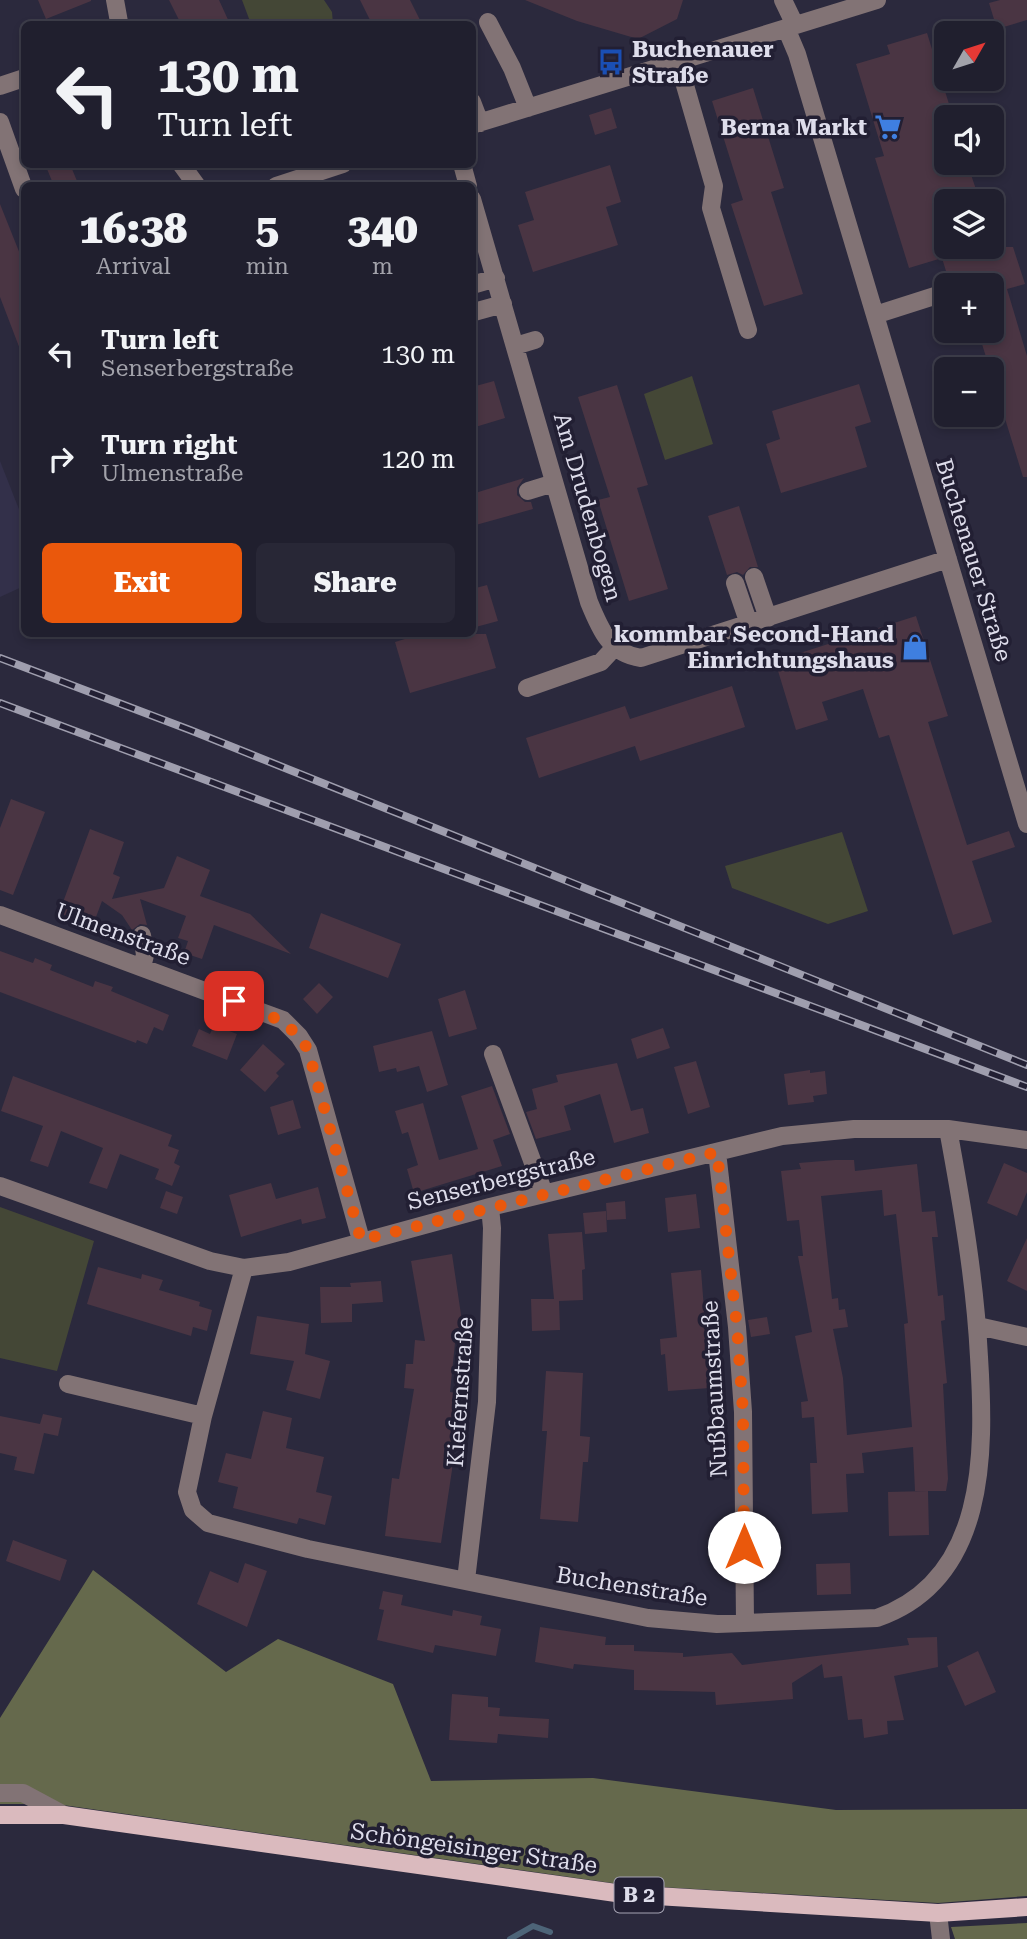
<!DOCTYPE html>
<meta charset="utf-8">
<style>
:root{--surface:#201f2e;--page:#282736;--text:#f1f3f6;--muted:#a2a2aa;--line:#3d3d4a;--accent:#ea580c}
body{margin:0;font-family:"Roboto Serif",serif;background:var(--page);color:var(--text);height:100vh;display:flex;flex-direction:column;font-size:26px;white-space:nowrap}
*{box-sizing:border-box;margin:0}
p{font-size:23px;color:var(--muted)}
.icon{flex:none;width:38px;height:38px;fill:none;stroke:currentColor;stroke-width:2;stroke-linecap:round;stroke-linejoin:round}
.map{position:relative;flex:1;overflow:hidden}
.panel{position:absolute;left:21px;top:182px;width:455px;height:455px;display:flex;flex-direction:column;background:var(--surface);border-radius:10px;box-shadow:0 4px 10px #0003,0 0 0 2px var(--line)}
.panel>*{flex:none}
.banner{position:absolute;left:21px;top:21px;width:455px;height:147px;border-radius:10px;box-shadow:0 4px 10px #0003,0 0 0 2px var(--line);background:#201f2e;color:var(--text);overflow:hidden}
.needle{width:46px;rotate:51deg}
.fabs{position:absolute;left:934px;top:21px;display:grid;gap:14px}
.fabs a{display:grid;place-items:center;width:70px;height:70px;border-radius:10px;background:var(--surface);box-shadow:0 4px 10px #0003,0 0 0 2px var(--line);font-size:35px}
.pin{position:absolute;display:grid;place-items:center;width:60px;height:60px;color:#fff;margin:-30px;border-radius:14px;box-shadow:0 4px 10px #0006}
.me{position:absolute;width:77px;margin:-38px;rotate:0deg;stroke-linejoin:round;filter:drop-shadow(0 0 5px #0008)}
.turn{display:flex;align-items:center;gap:24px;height:147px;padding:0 21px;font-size:32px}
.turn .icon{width:91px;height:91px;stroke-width:2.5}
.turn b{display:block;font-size:49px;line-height:60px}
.eta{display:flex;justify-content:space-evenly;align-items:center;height:119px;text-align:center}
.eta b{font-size:42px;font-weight:800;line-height:49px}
.button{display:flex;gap:14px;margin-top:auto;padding:14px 21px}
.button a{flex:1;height:80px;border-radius:10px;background:var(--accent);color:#fff;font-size:28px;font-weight:800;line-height:80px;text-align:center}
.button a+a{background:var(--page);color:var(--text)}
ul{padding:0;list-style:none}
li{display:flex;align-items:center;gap:21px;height:105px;padding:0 21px}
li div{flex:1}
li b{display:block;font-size:26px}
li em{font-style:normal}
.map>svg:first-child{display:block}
.built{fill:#33304a}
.green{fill:#444736}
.forest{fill:#65694c}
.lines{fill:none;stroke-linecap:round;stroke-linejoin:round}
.stream{stroke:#4d6478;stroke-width:6}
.building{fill:#4a3543;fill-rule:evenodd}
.minor{stroke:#827375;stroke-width:18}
.major{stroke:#dababe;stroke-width:18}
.rail-casing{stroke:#9f9eae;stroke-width:8}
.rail{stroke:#221f33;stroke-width:5;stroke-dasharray:16;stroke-linecap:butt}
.route{stroke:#ea580c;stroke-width:12;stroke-dasharray:0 21.6}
.labels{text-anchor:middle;stroke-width:7;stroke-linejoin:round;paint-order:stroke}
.shield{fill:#221f33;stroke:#a6a4b4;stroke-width:2}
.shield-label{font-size:21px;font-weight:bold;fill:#deddeb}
.poi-label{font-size:23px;font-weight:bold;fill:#deddeb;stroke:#221f33;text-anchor:end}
.street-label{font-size:23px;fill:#deddeb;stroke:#221f33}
</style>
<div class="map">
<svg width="1027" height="1939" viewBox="0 0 1027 1939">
<rect width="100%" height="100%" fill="#2b293d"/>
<path class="built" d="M0 461 24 522V586L0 597Z"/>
<path class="green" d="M242 0H324L332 12 333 24H251Z
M692 376 713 444 665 460 644 394Z
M842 832 868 911 828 924 732 888 725 866Z
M0 1207 94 1241 57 1371 0 1358Z"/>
<path class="forest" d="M93 1570 226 1672 278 1639 393 1684 431 1781 593 1778 836 1810 1027 1809V1896L938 1903 626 1885 56 1804H0V1718Z
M1027 1923V1939H955L951 1927Z"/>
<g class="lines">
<path class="stream" d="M510 1939 533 1926 550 1932"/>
</g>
<path class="building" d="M38 0H91V1L46 19Z
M169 0H219L230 24H181Z
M360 0H410L422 24H372Z
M525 0H683L677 19 638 39 577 21Z
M1000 0H1027V20L997 29 989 3Z
M927 33 953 117H947V163H967L980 201H947V247H1013L1025 284 1007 289 1027 356V477H1023L978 331H992V285H956L949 281 942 258 909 268 875 158 884 156 856 64 890 54 887 45Z
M753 88 784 188 771 192 803 294 764 306 731 204 743 200 712 101Z
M611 108 617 128 595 135 589 115Z
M45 164H70L79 186H54Z
M610 165 621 202 606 207 618 245 533 272 518 225 534 220 525 192Z
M0 204 24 264 23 357 0 297Z
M494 381 505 418 472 428V387Z
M859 384 871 422 855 427 867 467 781 493 766 444 780 439 772 411Z
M617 385 648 485 637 488 668 589 629 601 598 500 610 497 578 397Z
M524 478 517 488V495L525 502H531L533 509 472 526V494Z
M739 506 758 567H750L743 575 737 572 727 575 708 516Z
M487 585 498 621 472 628V589Z
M916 616 948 716 928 722 967 845 1009 831 1015 847 972 861 992 922 953 935 889 735 879 738 863 689 822 702 828 720 796 730 775 661Z
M406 634H486L496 668 410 693 395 642 408 638Z
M732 686 745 727 640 761 635 746 539 778 526 738 625 706 630 719Z
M11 799 45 812 13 895 0 890V828Z
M90 829 124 842 113 874 120 877 112 899 164 888 177 856 210 870 200 896 250 914 291 954 214 925 202 959 184 953 188 941 178 938 186 916 140 899 147 925 140 924 132 930 122 915 102 901 93 925 59 913Z
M321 913 401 944 388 978 309 948Z
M0 951 33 963 35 958 52 965 50 970 93 987 95 981 113 987 111 991 169 1015 163 1031 154 1027 147 1044 137 1040 136 1043 0 992Z
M319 983 333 997 317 1014 303 999Z
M465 990 477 1029 449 1037 438 999Z
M214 1025 237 1034 227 1060 192 1046 199 1029 210 1034Z
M663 1028 670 1048 637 1059 631 1039Z
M432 1031 448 1085 427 1092 419 1066 397 1072 396 1068 379 1072 373 1046Z
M263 1044 285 1064 276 1073 279 1076 265 1092 240 1070Z
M696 1061 710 1107 688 1114 674 1067Z
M617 1063 631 1111 643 1108 649 1133 614 1143 600 1094 564 1106 571 1130 536 1139 526 1112 537 1109 532 1089 558 1082 556 1075Z
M810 1070V1073L825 1071 827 1094 813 1096 814 1102 788 1105 784 1074Z
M13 1076 172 1135 168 1146 179 1150 174 1163 180 1166 172 1186 155 1179 159 1169 120 1154 107 1189 89 1183 103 1148 61 1131 48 1167 30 1161 43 1126 1 1111Z
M492 1086 510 1134 493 1140 502 1166 414 1193 407 1169 418 1165 408 1132 402 1134 395 1111 423 1103 439 1160 478 1149 461 1096Z
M293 1100 301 1128 278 1135 270 1107Z
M835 1160H854L855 1171 917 1164 922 1212 935 1211 938 1237H932L938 1296 943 1295 945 1320 941 1321 947 1383 943 1384 948 1479 946 1491H915L913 1447 862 1453 864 1473 846 1474 848 1512 812 1514 810 1463H817L814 1417 802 1418 801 1402 808 1401 795 1336 812 1332 798 1256H803L799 1220 787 1221 781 1171 801 1169 799 1163ZM882 1190 884 1216 896 1214 908 1323 904 1324 912 1427 847 1435 843 1378 833 1329 848 1327 845 1309 839 1310 838 1298 832 1299 821 1196Z
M1004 1163 1027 1173V1192L1017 1216 987 1203Z
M271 1183 276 1199 318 1187 326 1218 302 1224 301 1219 241 1237 229 1195Z
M166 1191 183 1197 177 1214 160 1208Z
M696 1194 700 1228 668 1232 665 1198Z
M625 1201 626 1219 607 1220 606 1203Z
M606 1211 607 1232 585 1234 583 1213Z
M582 1232 585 1269 582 1270 583 1300 559 1301 560 1330 532 1331 531 1299H554L548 1234Z
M1027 1238V1291L1007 1281Z
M452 1254 463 1328 461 1344 455 1343 450 1392 457 1393 452 1470 441 1543 385 1536 392 1478 399 1479 414 1389 404 1388 406 1364H413L415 1340 425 1341 411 1261Z
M98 1267 141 1279 142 1274 163 1280 159 1290 200 1302 199 1306 212 1310 207 1331 193 1327 191 1336 87 1304Z
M701 1270 710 1388 668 1391 665 1354 661 1355 660 1339 677 1337 671 1273Z
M381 1281 383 1302 352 1304V1322L321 1323 320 1287H351L350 1283Z
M257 1316 309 1324 305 1354 330 1361 320 1399 286 1390 294 1361 250 1354Z
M767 1317 770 1334 751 1337 748 1320Z
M546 1371 583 1373 580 1436 590 1437 588 1462H583L578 1522 540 1519 547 1431H542Z
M263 1411 292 1418 286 1448 324 1457 316 1492 332 1496 325 1525 299 1518 297 1524 233 1508 238 1487 218 1482 226 1453 251 1459Z
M43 1414 62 1418 58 1436 44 1433 34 1474 14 1470 17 1457 0 1453V1416L40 1424Z
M928 1491 929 1535 889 1536 888 1492Z
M13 1540 67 1560 60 1581 6 1561Z
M245 1563 267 1571 247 1627 197 1604 210 1571 238 1583Z
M850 1563 851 1594 817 1595 816 1564Z
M383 1591 403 1595 401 1605 452 1616 453 1610 482 1616 480 1625 501 1629 496 1656 435 1645 433 1653 377 1640 384 1610 379 1609Z
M540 1627 606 1637 605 1645H634V1651L683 1653V1657L732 1653 742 1665 909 1645 907 1638 937 1637 938 1667 894 1676 904 1720 887 1721 888 1734 864 1738 862 1719 848 1720 842 1676 824 1678 822 1664 792 1683 793 1699 716 1705 715 1692 634 1690V1670L574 1664 573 1669 535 1662Z
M978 1651 996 1692 965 1706 947 1666Z
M452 1694 488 1697V1707L500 1708 499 1716 549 1719 548 1738 498 1734 497 1743 449 1740Z"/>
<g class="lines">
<path class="minor" d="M115 0 119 22
M783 0 795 25
M488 22 512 68 528 108
M786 28 797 54 1027 824
M678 61 714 186 711 208 748 330
M0 86 24 78
M472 102 480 123
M0 122 24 189
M472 125 877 0
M181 164 197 186
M462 164 468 186
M276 186 343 164
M472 199 589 602C600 629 610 654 641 658L948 559
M472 285 496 278
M474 312 503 304
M875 315 947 292
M515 346 535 340
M528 491 554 483
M754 577 768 618
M735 583 749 624
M527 688 601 662 614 648
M0 915 283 1020 299 1036 308 1050 361 1240
M142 935 145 955 142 967
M493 1054 544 1193
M717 1152 737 1327 743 1412 745 1623
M0 1186 210 1261 244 1268 289 1262 490 1207 782 1136 854 1129H948L1027 1140
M244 1268 203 1416 187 1492 193 1510 208 1523 308 1549 648 1618 717 1624 877 1618C987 1580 985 1453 979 1357 975 1280 962 1205 948 1129
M978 1326 1027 1337
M68 1384 203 1416
M466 1580 487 1402 492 1228 490 1207
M0 1793H23L64 1815
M938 1913 941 1939"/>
<path class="major" d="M0 1815H64L623 1894 938 1913 1027 1907"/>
<g class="rail-casing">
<path id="rail" d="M0 658 190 730 1027 1065
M0 703 1027 1087"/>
</g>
<use href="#rail" class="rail"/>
</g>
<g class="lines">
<path class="route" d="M234 1001C264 1013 291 1020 308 1050L361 1240 717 1152 737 1327 743 1412 744 1547"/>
</g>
<defs>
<g id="bus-bare" transform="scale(2.1)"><path d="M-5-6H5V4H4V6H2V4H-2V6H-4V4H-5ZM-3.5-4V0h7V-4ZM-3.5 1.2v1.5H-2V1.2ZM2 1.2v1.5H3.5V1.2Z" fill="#1a4fb4" stroke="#221f33" stroke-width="2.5" paint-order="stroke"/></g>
<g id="supermarket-bare" transform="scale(2.1)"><path d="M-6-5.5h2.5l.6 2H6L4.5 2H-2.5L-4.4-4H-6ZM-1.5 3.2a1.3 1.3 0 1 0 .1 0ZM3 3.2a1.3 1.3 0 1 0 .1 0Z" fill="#3f7fe0" stroke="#221f33" stroke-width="2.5" paint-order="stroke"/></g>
<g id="shop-bare" transform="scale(2.1)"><path d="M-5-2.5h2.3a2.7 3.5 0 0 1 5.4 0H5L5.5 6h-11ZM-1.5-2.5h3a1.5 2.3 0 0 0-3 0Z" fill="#3f7fe0" stroke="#221f33" stroke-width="2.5" paint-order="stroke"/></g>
</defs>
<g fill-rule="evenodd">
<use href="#bus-bare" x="611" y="62"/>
<use href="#supermarket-bare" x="888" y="127"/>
<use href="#shop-bare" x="915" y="647"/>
</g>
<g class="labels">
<rect class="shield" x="614.5" y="1877.5" width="49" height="35" rx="5"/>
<g class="shield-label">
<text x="639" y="1902">B 2</text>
</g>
<g class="poi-label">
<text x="632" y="57" text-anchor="start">Buchenauer<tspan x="632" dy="26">Straße</tspan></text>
<text x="867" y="135">Berna Markt</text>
<text x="894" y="642">kommbar Second-Hand<tspan x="894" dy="26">Einrichtungshaus</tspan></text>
</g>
<g class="street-label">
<text transform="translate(588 507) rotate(74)" y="8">Am Drudenbogen</text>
<text transform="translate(974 560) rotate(73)" y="8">Buchenauer Straße</text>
<text transform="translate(123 934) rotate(20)" y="8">Ulmenstraße</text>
<text transform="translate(501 1179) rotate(-14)" y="8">Senserbergstraße</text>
<text transform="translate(714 1389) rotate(-93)" y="8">Nußbaumstraße</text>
<text transform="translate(460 1392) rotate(-86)" y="8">Kiefernstraße</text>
<text transform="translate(632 1586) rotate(9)" y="8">Buchenstraße</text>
<text transform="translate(474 1848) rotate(8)" y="8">Schöngeisinger Straße</text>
</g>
</g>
</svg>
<div class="fabs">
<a><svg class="needle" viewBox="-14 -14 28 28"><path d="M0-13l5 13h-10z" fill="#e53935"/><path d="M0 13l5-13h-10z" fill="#a2a2aa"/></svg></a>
<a><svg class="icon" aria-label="sound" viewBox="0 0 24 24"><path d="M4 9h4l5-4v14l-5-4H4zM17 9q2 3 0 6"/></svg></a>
<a><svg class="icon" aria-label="layers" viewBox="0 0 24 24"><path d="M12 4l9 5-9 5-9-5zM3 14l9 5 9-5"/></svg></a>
<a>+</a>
<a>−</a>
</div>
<div class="pin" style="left:234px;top:1001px;background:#d93025"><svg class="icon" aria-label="arrive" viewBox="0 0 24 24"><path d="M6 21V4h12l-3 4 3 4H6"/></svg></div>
<svg class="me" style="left:744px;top:1547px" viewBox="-20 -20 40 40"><circle r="19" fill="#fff"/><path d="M0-13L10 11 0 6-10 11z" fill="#ea580c"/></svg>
<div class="banner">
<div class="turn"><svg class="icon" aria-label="left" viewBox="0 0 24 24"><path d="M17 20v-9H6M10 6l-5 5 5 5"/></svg><div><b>130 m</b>Turn left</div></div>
</div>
<section class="panel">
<div class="eta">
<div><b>16:38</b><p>Arrival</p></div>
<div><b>5</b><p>min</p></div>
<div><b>340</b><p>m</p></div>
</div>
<ul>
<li><svg class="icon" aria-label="left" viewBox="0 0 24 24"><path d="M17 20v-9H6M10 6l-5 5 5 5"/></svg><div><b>Turn left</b><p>Senserbergstraße</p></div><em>130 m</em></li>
<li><svg class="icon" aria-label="right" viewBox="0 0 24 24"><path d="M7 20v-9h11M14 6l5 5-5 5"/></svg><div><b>Turn right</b><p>Ulmenstraße</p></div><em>120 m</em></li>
</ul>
<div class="button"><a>Exit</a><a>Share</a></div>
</section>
</div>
